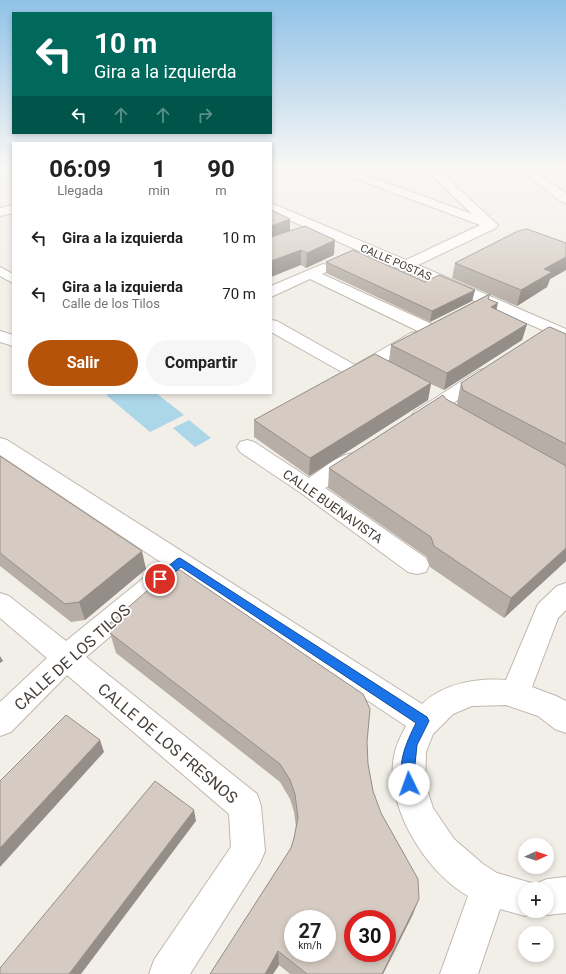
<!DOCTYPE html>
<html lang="es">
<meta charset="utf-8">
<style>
:root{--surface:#fff;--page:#f6f6f6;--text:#222;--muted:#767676;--accent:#b45309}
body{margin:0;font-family:Roboto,sans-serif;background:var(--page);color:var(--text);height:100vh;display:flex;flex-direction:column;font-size:15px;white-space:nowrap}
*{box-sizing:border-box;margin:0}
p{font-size:13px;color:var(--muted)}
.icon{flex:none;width:22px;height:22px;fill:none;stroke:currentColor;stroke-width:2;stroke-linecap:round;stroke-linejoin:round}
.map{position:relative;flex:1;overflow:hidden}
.sheet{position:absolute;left:12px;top:142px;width:260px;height:252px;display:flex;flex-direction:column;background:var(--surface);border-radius:0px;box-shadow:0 2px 6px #0003}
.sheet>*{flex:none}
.banner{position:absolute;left:12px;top:12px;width:260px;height:122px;border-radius:0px;box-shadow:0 2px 6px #0003;background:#00695c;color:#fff;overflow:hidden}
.needle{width:26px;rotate:87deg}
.buttons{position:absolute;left:518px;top:838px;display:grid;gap:8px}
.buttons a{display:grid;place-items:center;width:36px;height:36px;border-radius:50%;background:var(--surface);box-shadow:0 2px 6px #0003;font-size:20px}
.speed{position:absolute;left:284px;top:910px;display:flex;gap:8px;font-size:20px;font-weight:700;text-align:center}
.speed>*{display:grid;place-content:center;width:52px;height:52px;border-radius:50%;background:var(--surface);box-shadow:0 2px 6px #0003;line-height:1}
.speed small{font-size:10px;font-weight:400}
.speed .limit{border:6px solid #d22;background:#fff;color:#111}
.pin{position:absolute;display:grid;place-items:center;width:34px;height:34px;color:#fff;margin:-17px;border:2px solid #fff;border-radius:50%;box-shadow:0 1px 4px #0007}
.me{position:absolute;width:44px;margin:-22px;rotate:357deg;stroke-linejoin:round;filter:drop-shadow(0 0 3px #0008)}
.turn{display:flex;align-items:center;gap:14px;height:84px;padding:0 16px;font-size:18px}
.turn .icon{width:52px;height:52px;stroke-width:2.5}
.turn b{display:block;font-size:28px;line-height:34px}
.lanes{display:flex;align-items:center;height:38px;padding:0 16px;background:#0003;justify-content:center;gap:20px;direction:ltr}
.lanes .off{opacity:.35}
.eta{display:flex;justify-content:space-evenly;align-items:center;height:68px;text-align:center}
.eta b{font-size:24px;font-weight:700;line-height:28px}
.button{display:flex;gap:8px;margin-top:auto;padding:8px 16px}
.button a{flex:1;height:46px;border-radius:24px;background:var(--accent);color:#fff;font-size:16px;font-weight:700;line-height:46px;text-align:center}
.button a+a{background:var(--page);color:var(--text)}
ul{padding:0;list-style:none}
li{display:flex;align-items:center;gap:12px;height:56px;padding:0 16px}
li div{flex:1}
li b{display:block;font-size:15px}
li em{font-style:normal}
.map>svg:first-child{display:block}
.water{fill:#acd7e8}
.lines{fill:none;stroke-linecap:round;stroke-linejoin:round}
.pedestrian-casing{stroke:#c0b7af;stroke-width:2}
.minor-casing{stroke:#c0b7af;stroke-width:2}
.tertiary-casing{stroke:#c0b7af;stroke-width:2}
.pedestrian{fill:#fff;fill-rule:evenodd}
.minor{fill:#fff;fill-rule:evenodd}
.tertiary{fill:#fff;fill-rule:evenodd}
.wall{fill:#b7afa7}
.shaded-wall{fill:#958e88}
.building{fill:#d5cbc2;stroke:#958e88;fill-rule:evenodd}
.route{fill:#1a73e8;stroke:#114b97}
.labels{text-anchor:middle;stroke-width:3.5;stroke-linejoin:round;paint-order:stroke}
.far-street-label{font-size:11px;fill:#453e38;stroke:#fff}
.street-label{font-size:13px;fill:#453e38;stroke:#fff}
.near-street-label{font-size:16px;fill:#453e38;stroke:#fff}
</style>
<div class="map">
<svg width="566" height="974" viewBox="0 0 566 974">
<rect width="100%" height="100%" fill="#f2eee8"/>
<path class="water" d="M112 393H156L184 415 150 432 106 395Z
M189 420 211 438 195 447 173 428Z"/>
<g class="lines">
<g class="pedestrian-casing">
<path id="pedestrian" d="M0 267 13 274V283L0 276Z"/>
</g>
<g class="minor-casing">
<path id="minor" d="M0 167H13L11 169 0 171Z
M328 167H343L472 214 423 167H435L498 225 496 228 418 265 566 329V340L400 269 271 212V203L406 260 480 225 330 169Z
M13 205V213L0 216V208Z
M323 264 328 265 330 268 328 271 322 274 436 326 438 330 436 334 430 335 424 334 310 279 271 297V286Z
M271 320 277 321 355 365 411 333 417 332 423 333 425 337 423 341 361 376 355 377 349 376 271 332Z
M0 331 13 335V346L0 342Z
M485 369 491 370 494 374 491 378 429 419 422 421 415 419 412 415 415 411 479 370Z
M0 438 7 440 422 704C444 683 477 678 506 680L538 604 557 586 566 583V610L558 618 532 687 556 696 566 701V733L555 729 538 716 506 705 472 706 453 714 433 734 426 752 425 783 433 808 454 839 483 864 497 873 535 884 547 879 566 877V913L547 915 538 911H547V889H525V911H537L525 916 500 909 478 974H440L468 896C425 872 382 802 395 752 397 743 402 734 406 726L181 576 86 657 257 794 261 806 265 851 260 863 190 974H149L154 960 231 847 229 814 67 675 11 732 0 736V702L47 658 0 618V593L9 596 66 641 162 563 0 455Z
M247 440 254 442 309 478C324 468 344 449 361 454L365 459 361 464 325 488 426 558 429 565 426 572 417 574 408 572 301 493 240 452 237 447 240 442Z"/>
</g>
<g class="tertiary-casing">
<path id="tertiary" d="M516 167H529L566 193V203L562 202Z"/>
</g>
<use href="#pedestrian" class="pedestrian"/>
<use href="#minor" class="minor"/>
<use href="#tertiary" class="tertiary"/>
</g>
<path class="wall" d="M290 231 334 255 306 268 301 265Z
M566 243V270L550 279 547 287 517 306 489 294 488 299 497 310 527 324 522 340 444 390 431 384 428 400 309 476 254 437V420L389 361 391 345 489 294 452 278 455 263Z
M326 262 425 282 475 290 472 301 430 322 326 273Z
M566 334V561L504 618 430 567 427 557 328 488 329 468 446 399 458 405 457 403 461 383Z
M0 456 146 569 85 620 71 622 0 566Z
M110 633 367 742 368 764 373 791 413 914 383 974H290L279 965 273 974H210L291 848 294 838 296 827 294 812 290 799 280 782 116 653Z"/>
<path class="shaded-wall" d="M290 219V233L271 241V226Z
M335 240 334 255 306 268 307 253Z
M301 250V265L271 277V261Z
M566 257V270L550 279 547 287 517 306 521 290 544 269Z
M475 290 472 301 430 322 432 311Z
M498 303 494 320 491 307Z
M527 324 522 340 444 390 447 373Z
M431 383 428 400 309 476 310 458Z
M566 548V561L504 618 511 598Z
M142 551 146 569 85 620 79 602Z
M0 656 3 661 0 663Z
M100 740 104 752 0 867V848Z
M194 810 196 821 81 974H69Z
M419 899 413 914 383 974H382Z
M278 951 279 965 273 974H265Z"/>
<path class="building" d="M271 210 290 219 271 226Z
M305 226 335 240 307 253 301 250 271 261V237Z
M527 229 566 243V257L544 269 552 272 521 290 455 263 518 231Z
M353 250 425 282 439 275 475 290 432 311 326 262Z
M490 294 488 299 498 303 491 307 527 324 447 373 391 345Z
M550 327 566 334V444L463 390 461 383 547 328Z
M375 354 431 383 310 458 254 420Z
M443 395 446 399 566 466V548L511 598 434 546 431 537 329 468Z
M0 456 142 551 79 602 65 604 0 553Z
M180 570 363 694 370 709 367 742 368 764 373 791 381 813 418 879 419 899 382 974H307L278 951 265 974H210L291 848 294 838 298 818 295 794 290 780 280 764 110 633V623L170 571ZM293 919H327V953H293ZM353 919H387V953H353Z
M66 715 100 740 0 848V781Z
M155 781 194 810 69 974H0V968Z"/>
<linearGradient id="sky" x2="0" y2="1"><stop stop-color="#90c2e8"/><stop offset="0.55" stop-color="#f9f7f5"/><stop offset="1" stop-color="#f9f7f5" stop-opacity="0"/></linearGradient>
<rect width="566" height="303" fill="url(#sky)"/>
<path class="route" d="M180 558 427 717 429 721 417 745 414 774 416 784 414 789 409 791 405 789C395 767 406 743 416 723L181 567 163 582H156L155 579 156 576 177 559Z"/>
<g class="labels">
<g class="far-street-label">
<text transform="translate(396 262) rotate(23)" y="4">CALLE POSTAS</text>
</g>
<g class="street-label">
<text transform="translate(333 506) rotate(35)" y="5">CALLE BUENAVISTA</text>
</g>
<g class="near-street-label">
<text transform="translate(72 657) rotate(-42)" y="6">CALLE DE LOS TILOS</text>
<text transform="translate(168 743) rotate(40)" y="6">CALLE DE LOS FRESNOS</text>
</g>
</g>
</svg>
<div class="buttons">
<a><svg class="needle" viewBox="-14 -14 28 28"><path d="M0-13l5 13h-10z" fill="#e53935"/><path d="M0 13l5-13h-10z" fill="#767676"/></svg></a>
<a>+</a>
<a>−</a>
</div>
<div class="speed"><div>27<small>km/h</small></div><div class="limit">30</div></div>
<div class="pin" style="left:160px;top:579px;background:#d93025"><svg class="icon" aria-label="arrive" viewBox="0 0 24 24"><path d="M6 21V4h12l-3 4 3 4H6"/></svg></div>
<svg class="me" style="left:409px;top:784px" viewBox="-20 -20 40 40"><circle r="19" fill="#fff"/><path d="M0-13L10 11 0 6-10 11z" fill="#1a73e8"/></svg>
<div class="banner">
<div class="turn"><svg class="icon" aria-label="left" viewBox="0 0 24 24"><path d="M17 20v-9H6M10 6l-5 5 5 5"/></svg><div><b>10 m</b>Gira a la izquierda</div></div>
<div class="lanes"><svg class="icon" aria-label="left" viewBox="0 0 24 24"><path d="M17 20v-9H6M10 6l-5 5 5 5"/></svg><svg class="icon off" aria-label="ahead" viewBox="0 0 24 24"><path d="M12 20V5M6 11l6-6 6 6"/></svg><svg class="icon off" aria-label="ahead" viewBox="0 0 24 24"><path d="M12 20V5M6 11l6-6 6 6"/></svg><svg class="icon off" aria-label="right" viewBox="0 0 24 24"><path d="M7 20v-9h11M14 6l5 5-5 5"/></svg></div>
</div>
<section class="sheet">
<div class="eta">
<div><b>06:09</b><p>Llegada</p></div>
<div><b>1</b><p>min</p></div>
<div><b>90</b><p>m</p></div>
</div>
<ul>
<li><svg class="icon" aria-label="left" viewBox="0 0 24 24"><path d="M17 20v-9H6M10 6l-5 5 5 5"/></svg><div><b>Gira a la izquierda</b></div><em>10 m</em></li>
<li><svg class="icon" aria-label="left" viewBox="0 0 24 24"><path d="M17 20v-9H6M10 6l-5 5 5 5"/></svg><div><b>Gira a la izquierda</b><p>Calle de los Tilos</p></div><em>70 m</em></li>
</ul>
<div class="button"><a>Salir</a><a>Compartir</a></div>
</section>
</div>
